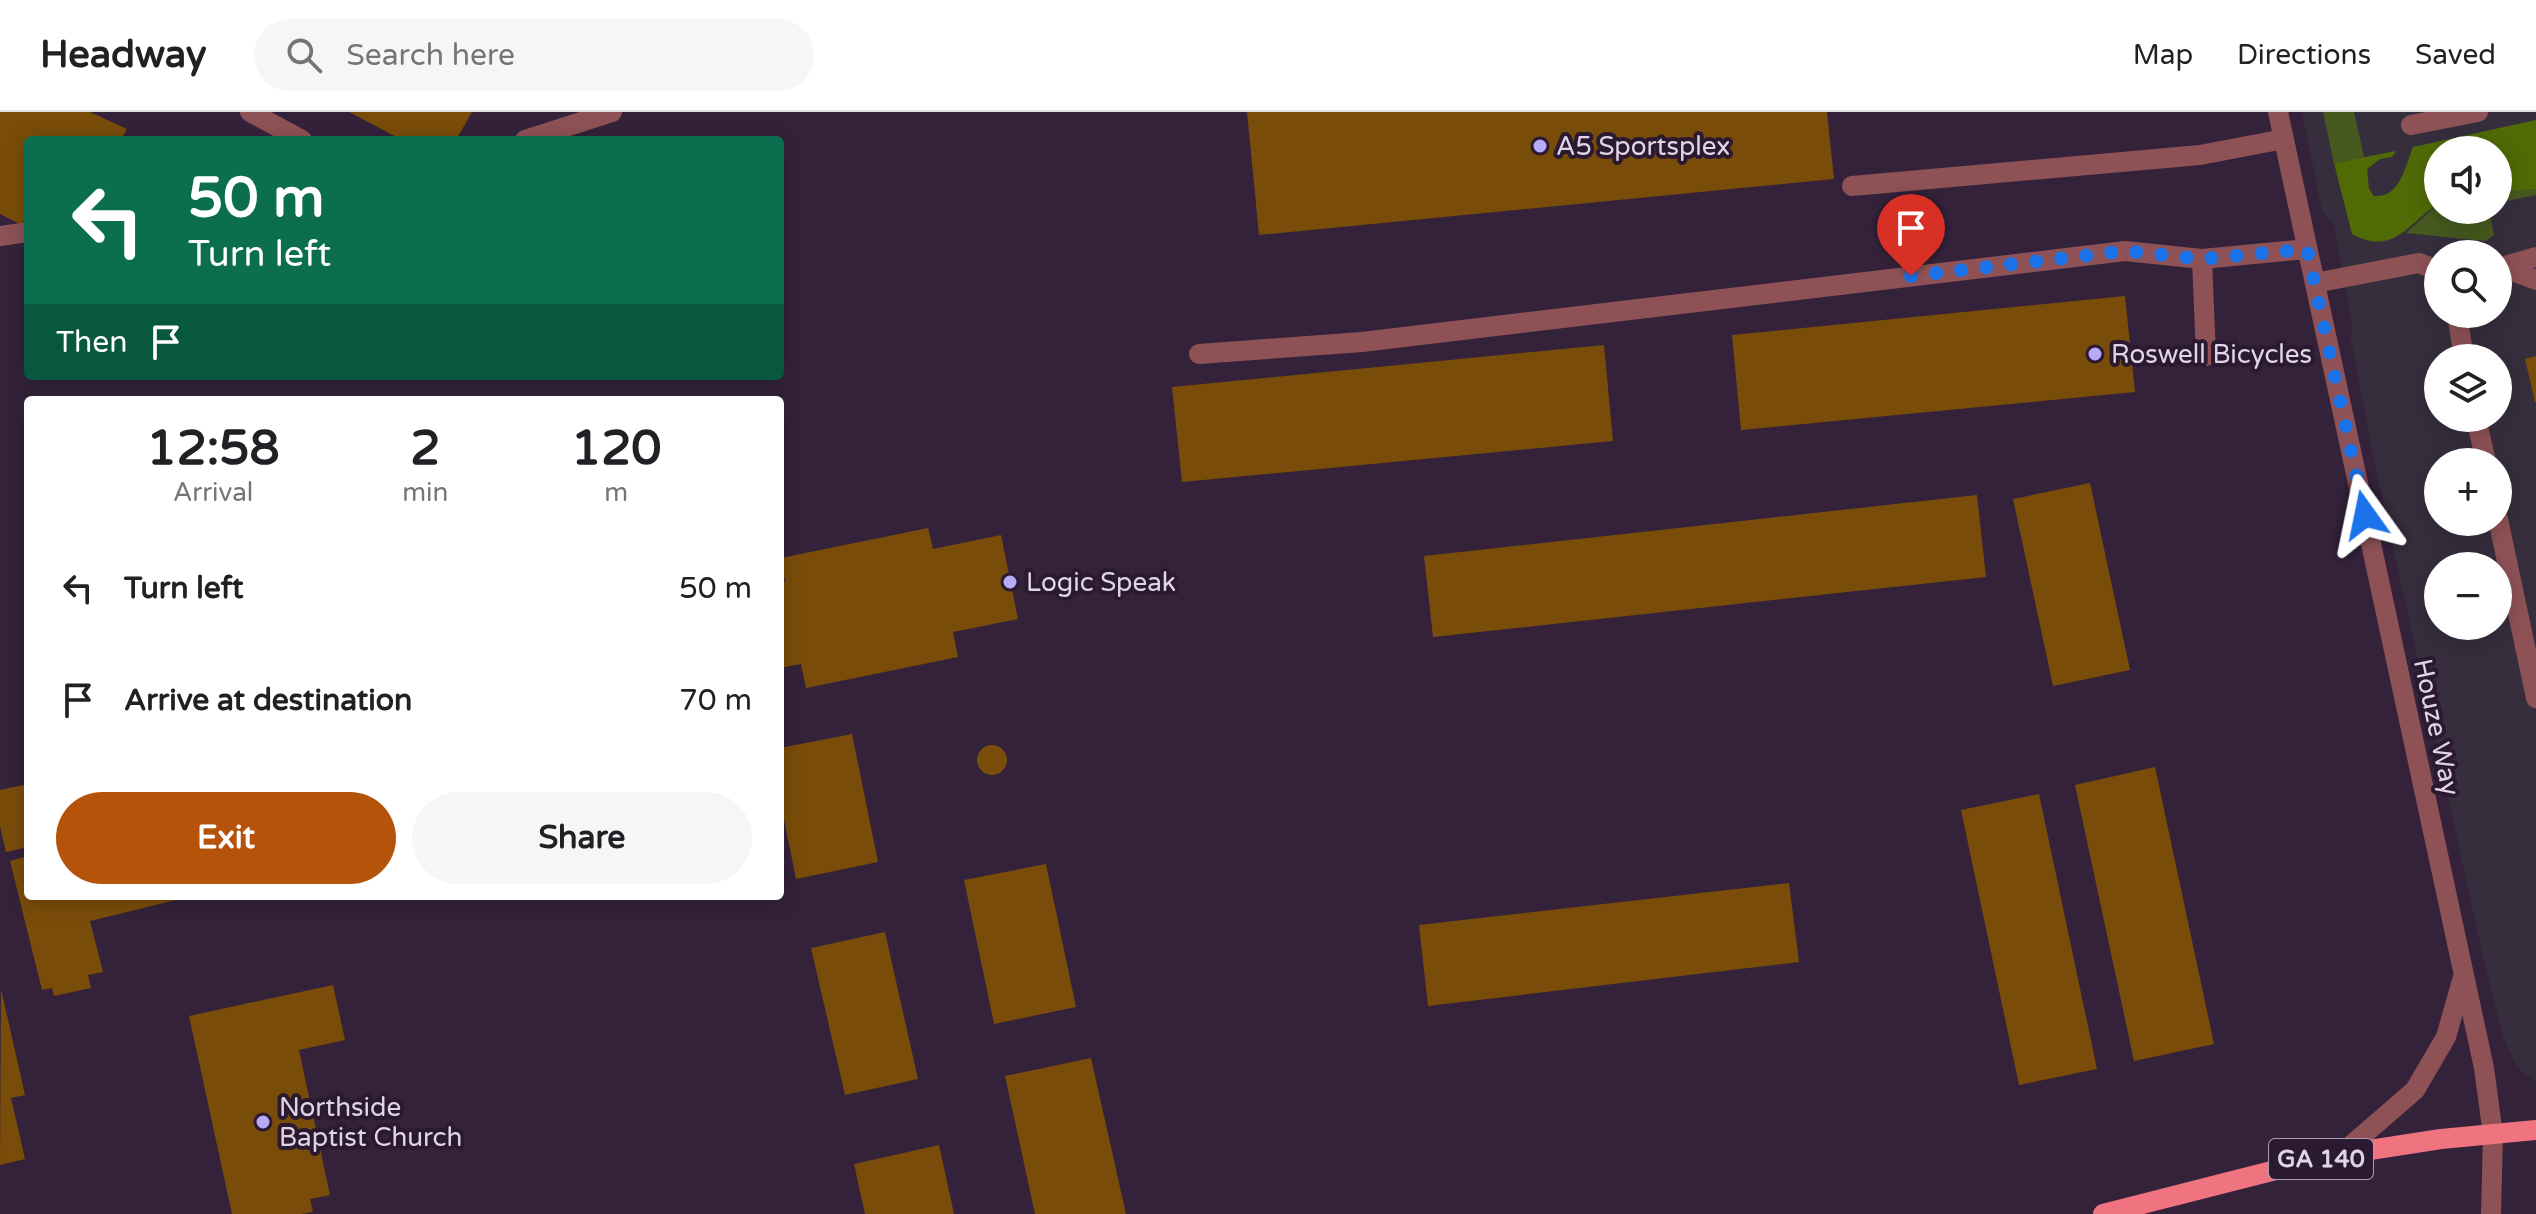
<!DOCTYPE html>
<meta charset="utf-8">
<style>
:root{--surface:#fff;--page:#f6f6f6;--text:#202124;--muted:#757577;--line:#e0e0e0;--accent:#b45309}
body{margin:0;font-family:"Varela Round",sans-serif;background:var(--page);color:var(--text);height:100vh;display:flex;flex-direction:column;font-size:30px;white-space:nowrap}
*{box-sizing:border-box;margin:0}
p{font-size:26px;color:var(--muted)}
.icon{flex:none;width:44px;height:44px;fill:none;stroke:currentColor;stroke-width:2;stroke-linecap:round;stroke-linejoin:round}
.map{position:relative;flex:1;overflow:hidden}
.panel{position:absolute;left:24px;top:284px;width:760px;height:504px;display:flex;flex-direction:column;background:var(--surface);border-radius:8px;box-shadow:0 4px 20px #0003}
.panel>*{flex:none}
.guide{position:absolute;left:24px;top:24px;width:760px;height:244px;border-radius:8px;box-shadow:0 4px 20px #0003;background:#0b6e4f;color:#fff;overflow:hidden}
.tools{position:absolute;left:2424px;top:24px;display:grid;gap:16px}
.tools a{display:grid;place-items:center;width:88px;height:88px;border-radius:50%;background:var(--surface);box-shadow:0 4px 20px #0003;font-size:40px}
.pin{position:absolute;display:grid;place-items:center;width:68px;height:68px;color:#fff;margin:-82px -34px;border-radius:50% 50% 50% 0;rotate:-45deg;box-shadow:0 0 8px #0007}
.pin .icon{rotate:45deg}
.me{position:absolute;width:88px;margin:-44px;rotate:348deg;stroke-linejoin:round;filter:drop-shadow(0 0 6px #0008)}
.turn{display:flex;align-items:center;gap:28px;height:168px;padding:0 32px;font-size:36px}
.turn .icon{width:104px;height:104px;stroke-width:2.5}
.turn b{display:block;font-size:56px;line-height:68px}
.then{display:flex;align-items:center;height:76px;padding:0 32px;background:#0003;gap:16px;font-size:30px}
.eta{display:flex;justify-content:space-evenly;align-items:center;height:136px;text-align:center}
.eta b{font-size:48px;font-weight:700;line-height:56px}
.action{display:flex;gap:16px;margin-top:auto;padding:16px 32px}
.action a{flex:1;height:92px;border-radius:48px;background:var(--accent);color:#fff;font-size:32px;font-weight:700;line-height:92px;text-align:center}
.action a+a{background:var(--page);color:var(--text)}
ul{padding:0;list-style:none}
li{display:flex;align-items:center;gap:24px;height:112px;padding:0 32px}
li div{flex:1}
li b{display:block;font-size:30px}
li em{font-style:normal}
header{display:flex;align-items:center;gap:48px;box-sizing:border-box;height:112px;padding:0 40px;background:var(--surface);border-bottom:2px solid var(--line)}
header strong{font-size:38px}
nav{display:flex;gap:44px;margin-inline-start:auto;font-size:28px}
.search{width:560px;height:72px;background:var(--page);display:flex;align-items:center;gap:20px;box-sizing:border-box;padding:0 28px;border-radius:44px;color:var(--muted);font-size:30px}
.map>svg:first-child{display:block}
.commercial{fill:#372e3d;fill-rule:evenodd}
.green{fill:#465a1f}
.forest{fill:#506b06}
.building{fill:#7a4c09}
.lines{fill:none;stroke-linecap:round;stroke-linejoin:round}
.minor{stroke:#8e5256;stroke-width:20}
.major{stroke:#f07380;stroke-width:20}
.route{stroke:#1a73e8;stroke-width:14;stroke-dasharray:0 25.2}
.poi-dot{fill:#b7abf8;stroke:#2a1930;stroke-width:3}
.labels{text-anchor:middle;stroke-width:8;stroke-linejoin:round;paint-order:stroke}
.shield{fill:#2a1930;stroke:#aa9daf;stroke-width:2}
.shield-label{font-size:24px;font-weight:bold;fill:#e1d5e5}
.poi-label{font-size:26px;fill:#e1d5e5;stroke:#2a1930;text-anchor:start}
.street-label{font-size:26px;fill:#e1d5e5;stroke:#2a1930}
</style>
<header>
<strong>Headway</strong>
<div class="search"><svg class="icon" aria-label="search" viewBox="0 0 24 24"><circle cx="10" cy="10" r="6"/><path d="M15 15l6 6"/></svg>Search here</div>
<nav><a>Map</a><a>Directions</a><a>Saved</a></nav>
</header>
<div class="map">
<svg width="2536" height="1102" viewBox="0 0 2536 1102">
<rect width="100%" height="100%" fill="#34223b"/>
<path class="commercial" d="M2302 0H2536V970L2517 955 2504 927 2481 835 2374 348 2351 227 2352 211 2334 113 2322 99ZM2438 38H2498V98H2438ZM2438 142H2498V202H2438ZM2438 246H2498V306H2438ZM2438 350H2498V410H2438ZM2438 454H2498V514H2438Z"/>
<path class="green" d="M2323 0H2354L2364 45 2334 51Z
M2536 77V83L2498 91V81Z
M2438 92V98H2489L2494 123 2485 129 2406 121Z"/>
<path class="forest" d="M2536 8V77L2498 81V38H2438V92C2409 110 2394 145 2352 122L2334 51 2396 39 2392 45 2380 47 2367 57 2369 77 2374 84C2400 86 2405 55 2413 35Z"/>
<path class="building" d="M0 0H90L127 17 121 28H28V101L22 113 0 102Z
M349 0H472L456 28H402Z
M1247 0H1827L1834 67 1259 123Z
M2125 184 2135 280 1741 318 1732 223Z
M1604 233 1613 329 1182 370 1172 275Z
M2536 244V290H2535L2525 247Z
M2090 371 2130 558 2053 574 2013 387Z
M1977 383 1986 465 1433 525 1424 444Z
M928 416 933 437 1001 423 1018 507 953 520 958 545 806 576 801 552 780 556V470L785 469 781 446Z
M852 622 878 750 796 767 780 688V636Z
M977 648a15 15 0 1 1 30 0a15 15 0 1 1-30 0Z
M2155 655 2214 932 2134 949 2075 673Z
M28 672V735L6 740 0 714V678Z
M2039 682 2097 957 2019 973 1961 698Z
M28 744V784H179L180 787 90 809 103 860 88 863 91 876 54 884 52 876 42 878 10 749Z
M1046 752 1076 895 994 912 964 768Z
M1789 771 1799 850 1428 894 1419 813Z
M885 820 918 967 845 983 811 836Z
M333 873 345 928 299 938 330 1083 310 1087 313 1100 301 1102H232L189 904Z
M1 877 25 983 11 986 25 1047 0 1053Z
M1091 946 1126 1102H1035L1005 964Z
M939 1033 954 1102H865L854 1052Z"/>
<g class="lines">
<path class="minor" d="M250 0 302 28
M2278 0 2484 956 2493 1023 2491 1102
M2411 13 2478 0
M525 28 612 0
M1852 74 2200 43 2284 27
M0 124 28 120
M2202 147 2206 244
M2501 155 2536 168
M2498 156 2536 145
M2315 171 2419 151 2438 158
M2457 202 2464 246
M1199 242 1362 230 2125 139 2202 147 2307 137
M2476 306 2486 350
M2498 407 2536 586
M2340 1043 2415 978 2446 925 2463 865"/>
<path class="major" d="M2103 1102 2331 1044 2441 1027 2536 1018"/>
</g>
<g class="lines">
<path class="route" d="M1911 164 2125 139 2202 147 2307 137 2365 403"/>
</g>
<g class="poi-dot">
<circle cx="1540" cy="34" r="8"/>
<circle cx="2095" cy="242" r="8"/>
<circle cx="1010" cy="470" r="8"/>
<circle cx="263" cy="1010" r="8"/>
</g>
<g class="labels">
<rect class="shield" x="2269" y="1027" width="104" height="40" rx="6"/>
<g class="shield-label">
<text x="2321" y="1055">GA 140</text>
</g>
<g class="poi-label">
<text x="1556" y="43">A5 Sportsplex</text>
<text x="2111" y="251">Roswell Bicycles</text>
<text x="1026" y="479">Logic Speak</text>
<text x="279" y="1004">Northside<tspan x="279" dy="30">Baptist Church</tspan></text>
</g>
<g class="street-label">
<text transform="translate(2437 615) rotate(78)" y="9">Houze Way</text>
</g>
</g>
</svg>
<div class="tools">
<a><svg class="icon" aria-label="sound" viewBox="0 0 24 24"><path d="M4 9h4l5-4v14l-5-4H4zM17 9q2 3 0 6"/></svg></a>
<a><svg class="icon" aria-label="search" viewBox="0 0 24 24"><circle cx="10" cy="10" r="6"/><path d="M15 15l6 6"/></svg></a>
<a><svg class="icon" aria-label="layers" viewBox="0 0 24 24"><path d="M12 4l9 5-9 5-9-5zM3 14l9 5 9-5"/></svg></a>
<a>+</a>
<a>−</a>
</div>
<div class="pin" style="left:1911px;top:164px;background:#d93025"><svg class="icon" aria-label="arrive" viewBox="0 0 24 24"><path d="M6 21V4h12l-3 4 3 4H6"/></svg></div>
<svg class="me" style="left:2365px;top:403px" viewBox="-20 -20 40 40"><path d="M0-17L14 15 0 8-14 15z" fill="#1a73e8" stroke="#fff" stroke-width="4"/></svg>
<div class="guide">
<div class="turn"><svg class="icon" aria-label="left" viewBox="0 0 24 24"><path d="M17 20v-9H6M10 6l-5 5 5 5"/></svg><div><b>50 m</b>Turn left</div></div>
<div class="then">Then<svg class="icon" aria-label="arrive" viewBox="0 0 24 24"><path d="M6 21V4h12l-3 4 3 4H6"/></svg></div>
</div>
<section class="panel">
<div class="eta">
<div><b>12:58</b><p>Arrival</p></div>
<div><b>2</b><p>min</p></div>
<div><b>120</b><p>m</p></div>
</div>
<ul>
<li><svg class="icon" aria-label="left" viewBox="0 0 24 24"><path d="M17 20v-9H6M10 6l-5 5 5 5"/></svg><div><b>Turn left</b></div><em>50 m</em></li>
<li><svg class="icon" aria-label="arrive" viewBox="0 0 24 24"><path d="M6 21V4h12l-3 4 3 4H6"/></svg><div><b>Arrive at destination</b></div><em>70 m</em></li>
</ul>
<div class="action"><a>Exit</a><a>Share</a></div>
</section>
</div>
